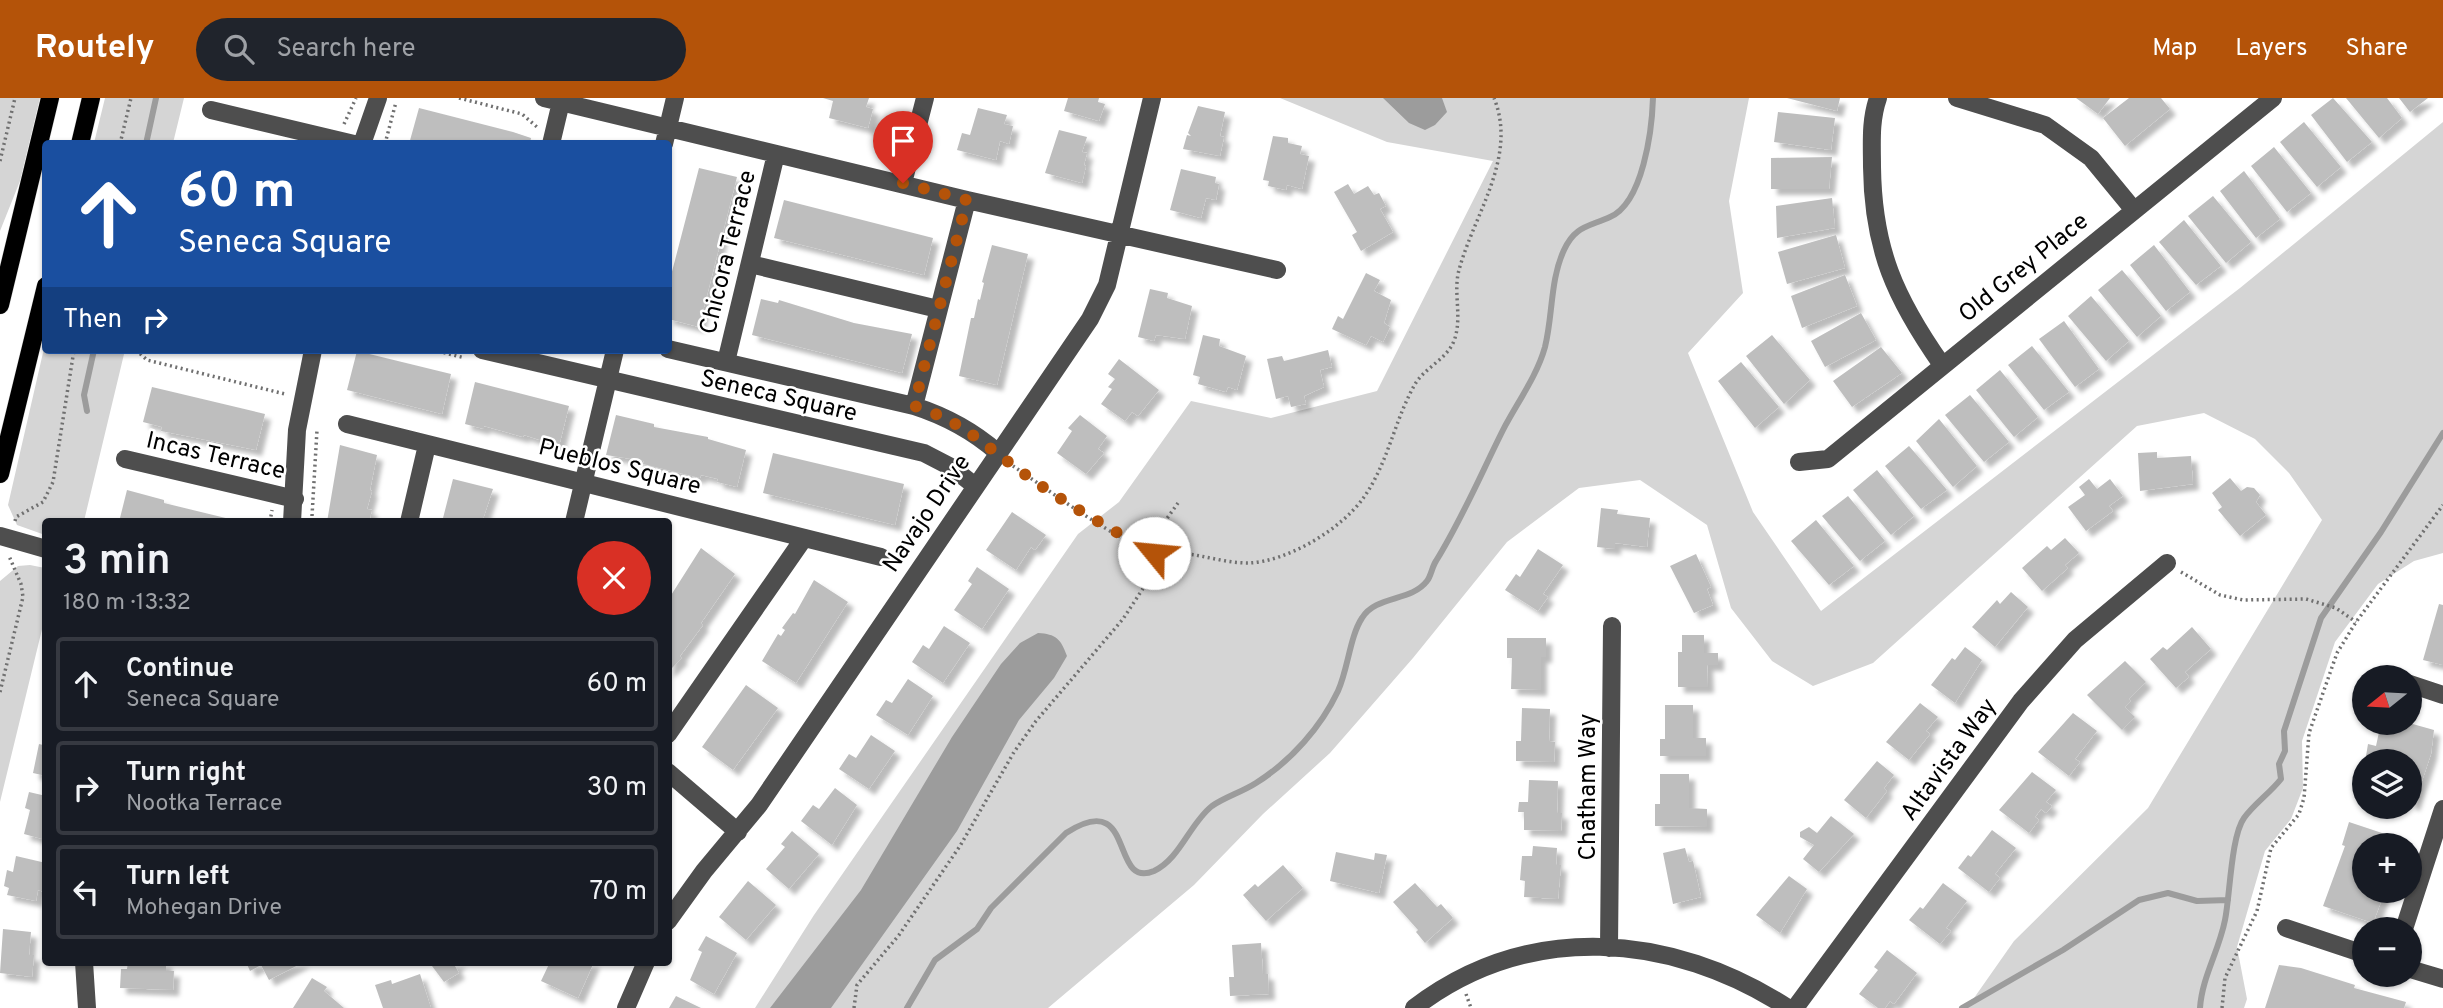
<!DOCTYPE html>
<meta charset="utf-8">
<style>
:root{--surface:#171b24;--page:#20242c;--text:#f1f3f6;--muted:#9ea1a6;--line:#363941;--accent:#b45309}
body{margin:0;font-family:Overpass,sans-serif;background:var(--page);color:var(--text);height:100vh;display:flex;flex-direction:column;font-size:26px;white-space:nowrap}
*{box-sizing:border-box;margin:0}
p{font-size:23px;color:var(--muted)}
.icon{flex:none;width:38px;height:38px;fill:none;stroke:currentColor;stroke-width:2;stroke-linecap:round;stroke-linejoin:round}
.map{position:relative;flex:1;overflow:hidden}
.details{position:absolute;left:42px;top:420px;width:630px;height:448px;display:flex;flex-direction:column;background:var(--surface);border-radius:7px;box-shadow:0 2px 5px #0004}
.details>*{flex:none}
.guide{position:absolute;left:42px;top:42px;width:630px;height:214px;border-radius:7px;box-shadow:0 2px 5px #0004;background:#1a4fa0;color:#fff;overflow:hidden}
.needle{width:46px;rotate:252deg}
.buttons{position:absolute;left:2352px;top:567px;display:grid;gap:14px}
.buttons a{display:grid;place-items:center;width:70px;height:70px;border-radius:50%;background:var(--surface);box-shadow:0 2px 5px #0004;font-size:35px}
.pin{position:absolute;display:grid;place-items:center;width:60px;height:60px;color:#fff;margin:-72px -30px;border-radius:50% 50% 50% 0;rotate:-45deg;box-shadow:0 0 7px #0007}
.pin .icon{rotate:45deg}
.me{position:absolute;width:77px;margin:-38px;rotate:298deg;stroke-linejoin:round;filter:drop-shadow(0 0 5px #0008)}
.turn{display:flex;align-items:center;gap:24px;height:147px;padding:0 21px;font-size:32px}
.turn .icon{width:91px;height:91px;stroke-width:2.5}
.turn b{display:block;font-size:49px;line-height:60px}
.then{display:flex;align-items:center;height:66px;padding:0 21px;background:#0003;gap:14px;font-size:26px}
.round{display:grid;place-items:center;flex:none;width:74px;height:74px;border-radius:37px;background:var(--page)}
.head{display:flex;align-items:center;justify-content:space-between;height:119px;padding:0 21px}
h1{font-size:42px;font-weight:600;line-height:52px}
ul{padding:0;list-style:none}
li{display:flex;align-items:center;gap:21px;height:94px;margin:0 14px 10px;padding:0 7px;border:4px solid var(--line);border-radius:7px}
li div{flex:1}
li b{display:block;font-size:26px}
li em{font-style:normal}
header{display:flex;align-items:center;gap:42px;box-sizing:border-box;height:98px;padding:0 35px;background:var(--accent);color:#fff}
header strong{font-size:33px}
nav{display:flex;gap:38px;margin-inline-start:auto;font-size:24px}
.search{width:490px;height:63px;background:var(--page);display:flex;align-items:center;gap:18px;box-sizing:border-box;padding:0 24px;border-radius:38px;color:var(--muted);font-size:26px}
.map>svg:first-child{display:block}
.green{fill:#d5d5d5}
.water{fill:#9c9c9c}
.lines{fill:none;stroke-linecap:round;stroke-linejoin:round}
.stream{stroke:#9c9c9c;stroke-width:6}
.building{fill:#bebebe;filter:url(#shadow)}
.major-casing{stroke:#dbdbdb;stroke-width:19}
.path{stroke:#707070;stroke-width:3.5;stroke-dasharray:2 3.5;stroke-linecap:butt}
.minor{stroke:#4e4e4e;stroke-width:18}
.major{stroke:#000;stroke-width:18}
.route{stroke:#b45309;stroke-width:12;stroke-dasharray:0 21.6}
.labels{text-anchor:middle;stroke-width:5;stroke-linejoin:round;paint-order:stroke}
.street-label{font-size:24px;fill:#000;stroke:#fff}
</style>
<header>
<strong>Routely</strong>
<div class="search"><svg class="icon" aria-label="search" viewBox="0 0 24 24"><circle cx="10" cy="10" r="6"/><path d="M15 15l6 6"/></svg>Search here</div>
<nav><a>Map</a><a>Layers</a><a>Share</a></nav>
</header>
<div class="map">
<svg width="2443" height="910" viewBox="0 0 2443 910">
<defs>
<filter id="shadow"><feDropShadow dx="6" dy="6" stdDeviation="2" flood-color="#0004"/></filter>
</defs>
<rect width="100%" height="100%" fill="#fff"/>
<path class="green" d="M0 0H40L20 83 0 133Z
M105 0H184L173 45H94Z
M1280 0H1749L1729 103 1743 195 1688 255 1753 414 1821 513 2240 190 2443 24V455L2414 463 2378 486 2335 544 2302 643 2303 690 2291 721 2265 753 2237 849 2247 901 2244 910H1967L2014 843 2148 710 2322 422 2289 375 2255 341 2204 315 2137 328 1873 565 1813 588 1772 563 1731 510 1707 427 1640 382 1579 390 1507 444 1413 560 1330 655 1263 716 1194 787 1048 910H755L814 817 1078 436 1119 404 1191 303 1271 320 1377 293 1493 63 1387 44Z
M45 246 46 252H125L84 423 46 424 45 437 17 427 8 407Z
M30 467 45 470V519L0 704V483L18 468Z"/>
<path class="water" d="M1383 0H1442L1447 14 1435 27 1425 32 1409 25Z
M1038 535C1056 536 1061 541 1067 558L1054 580 1019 622 957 733 831 910H770L861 792 952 639 1001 566 1020 545Z"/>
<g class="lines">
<path class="stream" d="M146 46 156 0
M87 313 84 297 94 252
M907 910 935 862 977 831 991 810 1066 735C1137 689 1109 792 1154 773 1180 761 1190 725 1212 708 1225 699 1242 694 1256 685 1291 663 1321 629 1338 593 1348 571 1350 538 1362 520 1376 497 1411 504 1427 483 1431 478 1432 469 1436 463 1462 421 1481 376 1503 332 1517 305 1537 278 1545 249 1553 217 1550 182 1564 152 1575 128 1588 129 1610 119 1643 105 1652 32 1653 0
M1962 910 2063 852 2139 802 2168 795 2197 803 2228 802
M2200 910C2202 879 2219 853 2225 822 2230 798 2231 738 2244 720 2254 706 2270 695 2281 681L2279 666 2285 653 2284 633 2321 520 2381 434 2443 335"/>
</g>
<path class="building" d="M823 0H869L866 9 873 11 868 30 829 20 833 3Z
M1068 0H1099L1098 4 1105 6 1099 23 1064 13Z
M1787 0H1840L1837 13Z
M2076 0H2110L2098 16Z
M2129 0H2161L2170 11 2125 48 2103 20Z
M2333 0 2372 44 2347 64 2311 17Z
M2346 0H2387L2402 20 2379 40Z
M2399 0H2428L2410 14Z
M1198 8 1225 14 1220 38 1224 39 1220 58 1183 51 1187 37 1191 38 1188 35Z
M419 10 513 34 531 40 530 46H409Z
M978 10 1007 17 1004 26 1013 28 1009 46 1000 43 996 62 957 52 962 35 970 37Z
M1778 14 1835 20 1831 52 1774 44Z
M2304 24 2341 69 2317 89 2280 44Z
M1059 32 1087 39 1082 54 1087 55 1084 67 1086 68 1082 85 1045 75Z
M1273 38 1288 40V45L1302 48 1300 56 1309 58 1302 91 1287 87 1286 92 1268 88 1269 83 1263 82Z
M2274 49 2311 95 2287 114 2251 68Z
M1832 59 1829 91H1771V60Z
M699 70 737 79 699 229 668 221V189Z
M1181 71 1216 79 1215 85 1219 86 1216 102 1206 100 1201 120 1170 112Z
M2244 73 2280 121 2256 140 2220 93Z
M1348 86 1354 96 1368 88 1374 97 1379 95 1386 108 1380 111 1393 134 1361 153 1352 137 1357 134 1334 94Z
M2213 98 2251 144 2226 165 2188 118Z
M1832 100 1835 130 1777 140 1776 108Z
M784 102 933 140 924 177 774 140Z
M2184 122 2221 168 2196 187 2159 144Z
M1836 137 1845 170 1787 186 1778 154Z
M992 147 1028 156 997 287 959 278 971 220H974L978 201 980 202 984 185 982 184Z
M2154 147 2190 194 2166 213 2130 167Z
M2122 172 2161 218 2137 239 2098 192Z
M1366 175 1380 182 1374 193 1391 202 1384 225 1390 229 1383 244 1371 238 1366 247 1332 231 1338 218 1343 221Z
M1845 177 1857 208 1802 230 1791 198Z
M1150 191 1168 195 1167 200 1192 208 1185 241 1156 237 1154 243 1138 239Z
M2091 198 2129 243 2106 263 2068 218Z
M761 201 778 205 779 202 854 225 912 236 902 275 752 237Z
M1861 215 1876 242 1825 269 1811 243Z
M2064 223 2099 271 2075 289 2039 241Z
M1203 237 1220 241 1219 248 1246 258 1237 292 1228 289 1226 294 1198 286 1200 279 1193 277Z
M1772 237 1810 282 1784 306 1746 258Z
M2032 248 2069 294 2044 312 2008 267Z
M1881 249 1902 275 1852 309 1833 283Z
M1328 252 1332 269 1320 272 1324 289 1304 298 1306 306 1291 309 1288 298 1276 301 1267 261 1282 258 1284 263Z
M357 253 451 276 442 316 347 292Z
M1119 261 1159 292 1138 318 1132 314 1125 323 1101 306 1112 291 1108 289 1115 281 1108 276Z
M1741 264 1779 309 1755 330 1718 283Z
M2000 272 2038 319 2014 339 1976 292Z
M475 284 569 308 559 348 524 337 523 339 484 328V331L465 326Z
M152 289 265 316 256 352 161 333 162 329 143 324Z
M1970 297 2009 344 1984 364 1945 317Z
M616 317 654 326V329L708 339V341L746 352 737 389 717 384 718 381 701 377 700 380 643 366 644 363 606 357Z
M1080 317 1107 338 1098 351 1104 355 1086 376 1057 355 1072 333 1068 330Z
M1939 321 1977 368 1953 389 1916 343Z
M340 347 377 357 370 392 372 393 367 411 372 412 369 424H327Z
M1909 348 1947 392 1921 411 1885 368Z
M2157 354V360L2191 358 2193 386 2140 393 2138 355Z
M773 355 904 386 895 427 763 395Z
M1877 372 1914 418 1891 437 1853 392Z
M2230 380 2241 393 2247 389 2254 390 2260 397 2256 404 2266 417 2240 438 2218 412 2222 409 2212 395Z
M453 381 493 391 482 424H442Z
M2089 381 2097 391 2110 381 2123 398 2109 408 2113 413 2086 433 2068 409 2085 397 2079 389Z
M127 392 164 402V405L242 424H119Z
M1848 398 1885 443 1860 463 1822 418Z
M1601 410 1618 412 1617 416 1650 420 1647 449 1615 445V451L1597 449Z
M1012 414 1046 437 1035 452 1031 449 1016 472 986 452Z
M1816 422 1854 468 1829 487 1791 443Z
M2065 440 2079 455 2065 467 2068 470 2042 493 2022 470 2047 448 2051 452Z
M701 450 735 476 701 525 703 527 680 558 682 560 668 574V502Z
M1538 451 1563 467 1543 496 1548 499 1538 513 1505 492 1516 476 1520 479Z
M1696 456 1711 489 1707 491 1713 507 1694 515 1670 468Z
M977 469 1009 491 982 531 954 512 972 486 968 483Z
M814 482 848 504 796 585 762 563 778 536 781 538 785 532 782 530 793 515 795 516Z
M2011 494 2028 509 1995 549 1972 529 1997 502 2000 506Z
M2439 506 2443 507V567L2423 562Z
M944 528 970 545 943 585 912 564 923 547 929 551Z
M2192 529 2211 551 2185 574 2189 579 2176 590 2150 561 2163 549 2167 552Z
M1682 537H1704V555H1718V567H1707L1708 589H1678V554H1682Z
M1507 540H1546V559H1541V592L1511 591 1512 560H1507Z
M1965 549 1982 562 1955 605 1931 587 1952 560 1955 562Z
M2125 563 2146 584 2129 601 2131 603 2125 609 2135 619 2122 632 2087 597Z
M908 581 933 598 908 637 876 617 886 602 892 605Z
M746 587 778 610 733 672 702 649Z
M1920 605 1938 619 1926 633 1930 636 1909 662 1886 644Z
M1665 607H1693V640H1706V658H1660V641H1665Z
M1522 610 1550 611 1549 643 1555 644 1554 664 1516 663V643H1521Z
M2073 615 2097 633 2075 661 2080 664 2069 678 2038 654Z
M2381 625H2409L2434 632 2431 656 2414 707 2410 706V663H2371L2372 660 2366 658 2368 646 2376 648Z
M871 637 895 653 869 691 839 671 849 656 856 660Z
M44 641H46V678L33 675 39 646 43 647Z
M1877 663 1894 677 1884 690 1887 693 1866 720 1844 702Z
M2032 674 2056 692 2046 704 2052 708 2046 715 2041 711 2035 719 2039 722 2029 735 1999 712Z
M1660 676H1689V710L1707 711V729L1655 728V706H1660Z
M1529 682 1558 683 1557 715H1562L1561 733 1524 732V714H1518L1519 704H1528Z
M835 690 857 707 832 747 801 723 813 707 819 711Z
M29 694 46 698V742L24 736 30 712 25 710Z
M1831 718 1854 736 1819 774 1803 761 1814 747 1800 739V734L1809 729 1817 735Z
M2349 724 2400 741 2398 747H2364V793H2385L2373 825 2323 808 2345 748 2342 747Z
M1992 732 2016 750 1995 776 2000 780 1989 794 1958 770 1968 757 1971 759Z
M792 733 819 756 789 791 766 771 785 749 781 746Z
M1533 748 1557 750 1556 767H1561L1558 801 1524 799 1525 783 1520 782 1522 758H1532Z
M1685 750 1689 764 1693 763 1701 799 1673 806 1663 755Z
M1336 754 1374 762 1375 755 1387 757 1379 795 1330 783Z
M16 758 46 765 44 794 38 792 36 803 7 797 9 790 4 788 7 772 13 774Z
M1283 767 1303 790 1266 823 1243 797 1255 786 1258 789Z
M1789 778 1807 791 1780 835 1756 817Z
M748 783 776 807 746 842 719 819Z
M1415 785 1437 809 1441 806 1453 820 1425 845 1416 834 1418 832 1393 804Z
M1943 785 1967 803 1946 830 1951 833 1940 846 1909 822 1920 809 1923 811Z
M3 831 31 834 29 857H34L32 879 0 875Z
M706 838 737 855 714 896 690 882 702 854 698 852Z
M1261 845 1263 876H1268L1269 896 1230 898 1229 879H1234L1232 847Z
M1887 852 1917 875 1894 906 1890 903 1885 910H1878L1859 896 1878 872 1874 869Z
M128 864H166V873H174L173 892 120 890 121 871H127Z
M246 864H304L269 882 261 867 250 873Z
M429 864H461L455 868 459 875 444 884Z
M550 864H594L578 900 541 883Z
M2279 867 2301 870 2355 887 2354 890 2406 904 2404 910H2265Z
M420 876 431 910H383L375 887 391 882 392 886Z
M312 880 327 889 324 893 344 910H293Z
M676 898 701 910H669Z"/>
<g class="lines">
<g class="major-casing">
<path id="major" d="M80 46 91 0
M0 207 50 0
M0 376 46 188"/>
</g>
<path class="path" d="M459 0 522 16 537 29
M344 26 356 0
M120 46 131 0
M385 46 396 4
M0 63 15 0
M136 252 147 262 285 296
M433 252 465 260
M1013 368C1050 393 1112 440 1153 454 1165 458 1182 455 1195 457 1212 460 1230 465 1248 465 1287 464 1342 431 1364 399 1388 365 1394 324 1414 288 1424 269 1449 261 1455 240 1462 217 1453 194 1459 172 1474 116 1518 59 1494 0
M312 418 317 332
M15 423 16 419 43 404 53 384 74 252
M270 424 272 412
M2181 474 2220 497 2243 502 2306 501 2336 510 2356 524
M0 594 23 499 21 486 9 458
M1466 896 1471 910
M854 910 857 887 899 837 960 748 1014 654 1036 623 1123 521 1146 486 1163 426 1178 405
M2222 910 2225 880 2257 813 2271 750 2299 716 2304 700 2309 635 2337 555 2356 524 2443 407"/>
<path class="minor" d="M544 0 967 102 1277 172
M1878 0C1870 23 1872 45 1872 69 1873 151 1895 200 1942 267
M1957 0 2045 27 2091 60 2133 111
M211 12 354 46
M362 46 378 0
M551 46 561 4
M664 46 675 0
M903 85 925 0
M750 166 938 211
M668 251 914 308C945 318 973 333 997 354
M482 252 924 355 951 369 974 387
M726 264 776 56
M914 308 967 102
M347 326 881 459
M125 361 295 401
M1799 364 1828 361 2273 0
M292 424 297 332 313 252
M409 424 427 347
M574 424 615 252
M0 438 46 451
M2410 586 2443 597
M668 636 804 440
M668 674 738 734
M668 823 704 773 759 707 1090 221 1107 187 1152 0
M2286 830 2364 856
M2404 831 2443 711
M1609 850 1612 528
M84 864 87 910
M2410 871 2443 881
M626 910 646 864
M1414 910C1528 823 1671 834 1788 910
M1795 910 2021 603 2075 542 2167 465"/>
<use href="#major" class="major"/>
</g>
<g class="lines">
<path class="route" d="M903 85 967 102 914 308C958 322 976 340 1011 366 1055 400 1105 428 1154 455"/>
</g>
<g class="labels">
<g class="street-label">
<text transform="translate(727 154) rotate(-76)" y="8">Chicora Terrace</text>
<text transform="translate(2023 169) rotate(-39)" y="8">Old Grey Place</text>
<text transform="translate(779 297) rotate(13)" y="8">Seneca Square</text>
<text transform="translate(216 357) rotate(13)" y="8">Incas Terrace</text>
<text transform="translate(620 368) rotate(14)" y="8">Pueblos Square</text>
<text transform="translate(926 415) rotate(-56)" y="8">Navajo Drive</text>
<text transform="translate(1948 661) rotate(-54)" y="8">Altavista Way</text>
<text transform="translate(1587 689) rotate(-90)" y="8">Chatham Way</text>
</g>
</g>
</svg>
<div class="buttons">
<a><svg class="needle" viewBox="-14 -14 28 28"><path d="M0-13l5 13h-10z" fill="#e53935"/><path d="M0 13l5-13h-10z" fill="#9ea1a6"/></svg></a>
<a><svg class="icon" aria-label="layers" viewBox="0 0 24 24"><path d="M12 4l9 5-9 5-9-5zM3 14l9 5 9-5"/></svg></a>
<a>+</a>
<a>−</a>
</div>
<div class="pin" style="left:903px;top:85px;background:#d93025"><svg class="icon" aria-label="arrive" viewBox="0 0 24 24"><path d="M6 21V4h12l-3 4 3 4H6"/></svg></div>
<svg class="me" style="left:1154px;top:455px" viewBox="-20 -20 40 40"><circle r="19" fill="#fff"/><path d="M0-13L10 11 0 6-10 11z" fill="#b45309"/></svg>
<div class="guide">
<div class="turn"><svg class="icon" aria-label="ahead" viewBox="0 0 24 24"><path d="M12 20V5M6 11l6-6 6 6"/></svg><div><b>60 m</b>Seneca Square</div></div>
<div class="then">Then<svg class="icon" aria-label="right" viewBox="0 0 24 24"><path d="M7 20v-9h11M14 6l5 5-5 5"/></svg></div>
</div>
<section class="details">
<div class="head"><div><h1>3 min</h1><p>180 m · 13:32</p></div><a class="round" style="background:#d93025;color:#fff"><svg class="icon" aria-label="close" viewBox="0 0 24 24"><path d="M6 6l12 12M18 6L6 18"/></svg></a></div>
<ul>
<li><svg class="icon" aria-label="ahead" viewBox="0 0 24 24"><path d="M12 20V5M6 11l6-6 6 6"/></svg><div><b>Continue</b><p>Seneca Square</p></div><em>60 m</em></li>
<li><svg class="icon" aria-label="right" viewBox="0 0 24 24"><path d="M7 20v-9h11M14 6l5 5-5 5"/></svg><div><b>Turn right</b><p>Nootka Terrace</p></div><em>30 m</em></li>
<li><svg class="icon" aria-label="left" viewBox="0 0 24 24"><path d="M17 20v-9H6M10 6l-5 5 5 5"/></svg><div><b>Turn left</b><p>Mohegan Drive</p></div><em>70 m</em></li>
</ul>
</section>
</div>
